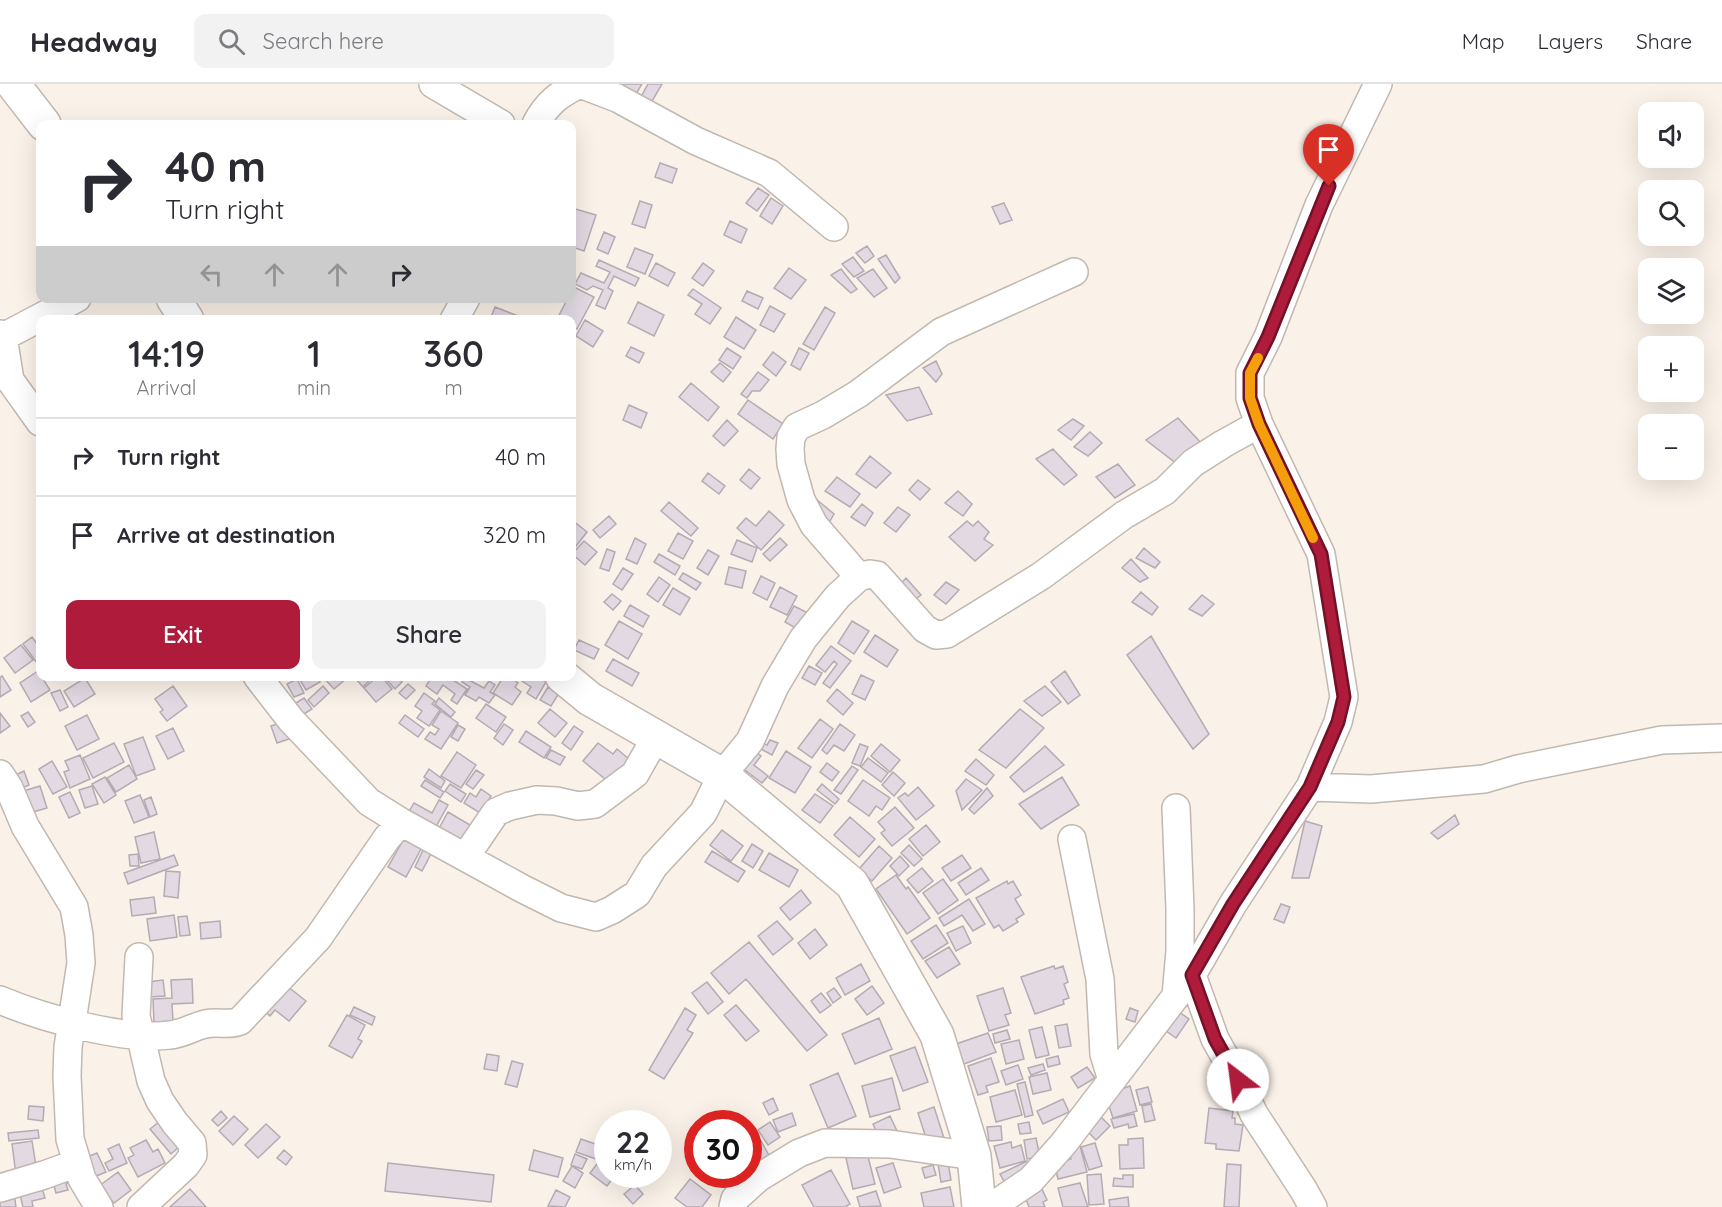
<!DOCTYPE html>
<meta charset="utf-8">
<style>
:root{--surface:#fff;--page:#f2f2f3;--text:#2b2b33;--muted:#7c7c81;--line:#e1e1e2;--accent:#af1b3b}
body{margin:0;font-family:Quicksand,sans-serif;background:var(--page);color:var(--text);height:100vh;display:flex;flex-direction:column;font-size:22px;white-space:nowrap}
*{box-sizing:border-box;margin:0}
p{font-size:20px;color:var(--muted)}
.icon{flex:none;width:33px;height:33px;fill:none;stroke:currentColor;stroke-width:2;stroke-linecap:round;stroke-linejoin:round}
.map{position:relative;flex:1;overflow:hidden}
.details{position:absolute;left:36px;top:231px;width:540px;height:366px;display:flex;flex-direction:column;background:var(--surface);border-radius:12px;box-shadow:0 6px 24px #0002}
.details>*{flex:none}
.hud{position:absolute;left:36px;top:36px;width:540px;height:183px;border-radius:12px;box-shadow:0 6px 24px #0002;background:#fff;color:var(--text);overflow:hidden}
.tools{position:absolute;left:1638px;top:18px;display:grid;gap:12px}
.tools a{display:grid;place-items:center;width:66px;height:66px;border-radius:12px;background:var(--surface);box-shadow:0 6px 24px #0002;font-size:30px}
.speed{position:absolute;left:594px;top:1026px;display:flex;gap:12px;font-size:30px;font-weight:700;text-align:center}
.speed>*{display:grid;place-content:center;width:78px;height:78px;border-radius:50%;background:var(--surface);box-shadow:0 6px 24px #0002;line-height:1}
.speed small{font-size:15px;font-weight:400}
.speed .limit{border:9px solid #d22;background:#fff;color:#111}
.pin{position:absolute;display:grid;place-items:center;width:51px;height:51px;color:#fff;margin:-62px -26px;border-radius:50% 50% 50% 0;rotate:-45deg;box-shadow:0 0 6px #0007}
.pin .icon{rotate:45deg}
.me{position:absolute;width:66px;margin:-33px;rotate:330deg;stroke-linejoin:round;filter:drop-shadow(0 0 4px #0008)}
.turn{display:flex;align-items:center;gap:21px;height:126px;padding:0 30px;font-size:27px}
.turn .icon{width:78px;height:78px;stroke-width:2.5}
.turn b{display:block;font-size:42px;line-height:51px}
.lanes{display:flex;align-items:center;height:57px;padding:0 30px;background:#0003;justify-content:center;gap:30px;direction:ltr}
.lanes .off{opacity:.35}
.eta{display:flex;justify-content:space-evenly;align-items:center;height:102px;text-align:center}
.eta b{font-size:36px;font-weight:600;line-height:42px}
.cta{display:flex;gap:12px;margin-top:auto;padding:12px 30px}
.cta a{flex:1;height:69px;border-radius:12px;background:var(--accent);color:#fff;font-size:24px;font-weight:600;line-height:69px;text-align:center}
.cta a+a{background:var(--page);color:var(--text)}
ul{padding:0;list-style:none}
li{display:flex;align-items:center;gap:18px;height:78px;padding:0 30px;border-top:2px solid var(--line)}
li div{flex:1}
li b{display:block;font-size:22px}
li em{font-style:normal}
header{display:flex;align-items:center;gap:36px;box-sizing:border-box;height:84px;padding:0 30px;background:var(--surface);border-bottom:2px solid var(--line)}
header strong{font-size:28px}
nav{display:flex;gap:33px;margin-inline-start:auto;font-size:21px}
.search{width:420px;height:54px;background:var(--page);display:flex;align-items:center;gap:15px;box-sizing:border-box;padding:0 21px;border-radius:12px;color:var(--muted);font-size:22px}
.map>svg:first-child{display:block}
.building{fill:#e2d9e2;stroke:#b4abb3;stroke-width:1.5}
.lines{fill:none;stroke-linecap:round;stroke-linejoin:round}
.minor-casing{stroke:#c1b8b0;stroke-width:30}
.major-casing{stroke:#c1b8b0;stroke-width:36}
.minor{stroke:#fff;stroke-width:27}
.major{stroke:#fff;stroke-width:33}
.route-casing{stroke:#721226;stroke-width:15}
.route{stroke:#af1b3b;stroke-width:10}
.slow{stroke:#f59e0b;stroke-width:10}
</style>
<header>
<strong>Headway</strong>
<div class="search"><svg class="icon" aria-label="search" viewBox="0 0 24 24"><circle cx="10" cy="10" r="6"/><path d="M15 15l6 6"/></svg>Search here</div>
<nav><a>Map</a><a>Layers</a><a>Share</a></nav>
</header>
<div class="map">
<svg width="1722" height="1123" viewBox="0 0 1722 1123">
<rect width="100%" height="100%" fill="#faf1e8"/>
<path class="building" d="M614 0H642L634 13Z
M648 0H662L651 19 641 13Z
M660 79 677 85 672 99 655 93Z
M758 104 769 111 757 127 746 119Z
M771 114 783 122 772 140 760 132Z
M640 117 652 121 645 144 632 140Z
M1004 119 1012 136 1000 140 992 123Z
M572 124 596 131 584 167 572 163Z
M730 137 747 145 741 159 724 151Z
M604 148 615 153 608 170 597 165Z
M867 162 874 172 865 179 856 169Z
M635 164 653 171 645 190 627 183Z
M886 171 900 194 895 199 878 175Z
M853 173 864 187 854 193 842 180Z
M599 176 639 194 635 202 614 192 608 204 613 207 605 225 596 221 603 206 593 202 587 206 575 200 581 189 604 199 610 188 596 182Z
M656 179 675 189 668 202 649 192Z
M703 179 714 187 703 202 692 194Z
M789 184 806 196 791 215 774 204Z
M841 185 857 205 851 209 831 191Z
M873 185 887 204 874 213 857 194Z
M574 203 594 213 577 245 572 242V236L557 235 568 214H572Z
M693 205 721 224 710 240 695 230 702 220 688 211Z
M747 207 763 214 758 225 742 217Z
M638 218 664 231 654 252 628 239Z
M770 222 785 230 774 248 760 241Z
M495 223 528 236H490Z
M825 223 835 229 814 266 803 260Z
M736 233 756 246 744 265 724 253Z
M585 236 603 247 593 263 576 252Z
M631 263 644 269 639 279 626 272Z
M727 264 741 273 733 285 719 276Z
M799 264 809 269 800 286 791 281Z
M773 268 786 278 776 292 763 281Z
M936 277 942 290 936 298 923 284Z
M720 279 731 288 723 298 711 288Z
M758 288 769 296 760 307H752L747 314 741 310Z
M691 299 719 323 708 337 679 313Z
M919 303 932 330 907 337 886 311Z
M748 316 783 340 773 355 738 330Z
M629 321 647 329 641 344 623 336Z
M1178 334 1201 359 1177 380 1146 356Z
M1073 335 1084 342 1071 356 1058 346Z
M727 336 738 347 724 362 713 352Z
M1090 348 1102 359 1088 372 1074 363Z
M1053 365 1077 391 1064 401 1036 375Z
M870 372 891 389 876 404 856 390Z
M1118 380 1135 401 1115 414 1096 393Z
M749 385 760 394 751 405 740 396Z
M708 389 725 402 719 410 702 397Z
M837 393 860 410 850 423 825 407Z
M918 396 930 405 920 416 909 406Z
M958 407 972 420 963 432 945 419Z
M816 415 834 430 826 444Z
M669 418 698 444 691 452 661 427Z
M862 420 873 429 865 442 851 433Z
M898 423 910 431 896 448 884 439Z
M769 427 784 441 761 466 737 444 746 434 756 442Z
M609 432 616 440 600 454 593 446Z
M572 436 587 448 576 462 572 458Z
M967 437 973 442 978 437 989 448 984 455 993 461 975 477 949 453Z
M678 449 693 457 683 475 668 467Z
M635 454 646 460 637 480 626 475Z
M780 454 787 461 770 477 763 470Z
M737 456 757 464 752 478 731 470Z
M584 457 597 468 585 481 572 470Z
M1144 464 1160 478 1155 484 1136 474Z
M607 465 615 468 609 487 600 484Z
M708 466 719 472 708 491 697 484Z
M659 470 680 482 675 491 654 478Z
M1131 475 1148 494 1140 498 1122 484Z
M729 483 746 487 742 504 725 500Z
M623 484 633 490 622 506 613 500Z
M683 489 701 499 696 506 679 495Z
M761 492 775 499 767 516 753 509Z
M659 493 670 501 658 518 647 510Z
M906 494 921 511 909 521 894 507Z
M946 498 959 506 946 520 934 511Z
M780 503 797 512 787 531 770 523Z
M673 504 690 514 680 531 663 521Z
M1141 508 1158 523 1152 531 1132 518Z
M612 510 621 517 613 526 604 518Z
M1202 511 1214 520 1202 532 1189 525Z
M630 521 649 532 643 543 624 532Z
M794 522 808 529 799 546 785 538Z
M619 537 642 550 628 575 605 561Z
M852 537 869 547 854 570 838 559Z
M875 551 898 566 887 583 864 568Z
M1151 552 1209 650 1193 665 1127 571Z
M32 553 40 564V577L37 579 23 560Z
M579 556 599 565 594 575 574 566Z
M21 561 33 576 15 589 4 574Z
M831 562 851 577 830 604 823 599 837 580 834 577 825 588 816 581Z
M613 575 639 589 632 602 606 587Z
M809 582 822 589 815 601 802 594Z
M38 587 50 606 31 618 20 599Z
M1065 587 1080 611 1068 620 1051 598Z
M861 591 874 597 865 616 852 610Z
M2 592 11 606 0 613V593Z
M302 592H317L320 598 306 606 299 594Z
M322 592H346L347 594 334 605Z
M353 592H374L363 603Z
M378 592H381L392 605 376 618 364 604Z
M387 592H397L402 598 395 605 385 594Z
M432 592H455L453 596 467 605 457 620 451 616 455 610 443 601 437 610 426 602Z
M504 592H509L518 599 515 603 521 608 512 621 493 609Z
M525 592H537L546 598 536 615 527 609 531 603 522 597Z
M85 594 95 610 74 623 64 607Z
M465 594 484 604 489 597 495 601 490 608 495 611 489 619 479 613 476 617 465 611 470 603 462 598Z
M297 595 304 609 294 613 287 600Z
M408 600 415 606 406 615 399 609Z
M173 602 187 622 167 637 160 628 163 626 155 615Z
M323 602 329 609 314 623 308 616Z
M1045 602 1061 618 1042 632 1024 617Z
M548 603 559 609 551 622 540 616Z
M837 605 853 619 843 631 827 617Z
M60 606 68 623 60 627 51 609Z
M424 609 435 617 432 620 440 626 429 642 417 634 422 627 415 622Z
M304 614 312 625 299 633 291 622Z
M439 614 455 628 451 633 435 620Z
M486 620 506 633 496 648 476 634Z
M550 625 567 639 555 653 538 639Z
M1020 625 1044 644 1006 684 979 666Z
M441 627 458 639 441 665 425 655 430 648 435 651 439 645 432 641Z
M28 628 35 638 28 643 21 632Z
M0 629 10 642 0 649Z
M87 631 99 655 77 666 65 642Z
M405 631 424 645 418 653 399 639Z
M820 635 833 645 812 674 798 664Z
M283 638 289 655 277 659 271 642Z
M504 640 513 646 503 661 494 654Z
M840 640 855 651 844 667 834 661 827 670 822 666Z
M458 641 465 645 458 657 451 653Z
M574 642 583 648 571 666 562 659Z
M173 644 184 667 168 675 156 652Z
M526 647 551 663 544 674 519 658Z
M143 653 155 685 136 692 124 660Z
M770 656 778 659 772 671 759 664 762 659 767 661Z
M114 659 124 678 93 694 83 674Z
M598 659 613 670 617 665 629 675 610 699 583 677Z
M860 660 868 663 860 682 852 679Z
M881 660 900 676 890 688 871 672Z
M1045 662 1064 681 1024 708 1010 693Z
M551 666 565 673 560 681 546 674Z
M754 667 761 672 754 681 768 692 762 699 741 683Z
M786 667 811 683 795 709 769 694Z
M457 668 476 681 461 704 441 692Z
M80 671 90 695 70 704 64 688 69 686 65 677Z
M868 674 888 689 881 698 861 683Z
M976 675 994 691 986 701 965 687Z
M52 677 67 703 53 710 39 685Z
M827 679 839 688 832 697 820 688Z
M129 681 137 695 116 708 107 694Z
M852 682 858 686 841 710 834 706Z
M429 685 445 697 441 704 424 693Z
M476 686 484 691 473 705 466 700Z
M24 687 29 701 17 706 11 693Z
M893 688 905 699 894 712 882 701Z
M105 693 116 711 104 719 92 700Z
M1062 693 1079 721 1041 745 1019 720Z
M966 695 982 706 962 726 956 707Z
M425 696 444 708 440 714 421 702Z
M863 696 890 714 882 726 876 722 869 732 848 717Z
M450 700 466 710 461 718 445 707Z
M822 700 839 715 835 720 817 706Z
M40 702 47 724 26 730 20 708Z
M92 702 98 720 85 724 79 706Z
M918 703 934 722 916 736 898 714 905 709 908 712Z
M987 704 993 712 974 730 969 725Z
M481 705 491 712 480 729 464 719 470 709 476 713Z
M70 708 80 729 69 734 59 713Z
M815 710 833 722 820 739 802 726Z
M140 711 149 733 134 739 125 717Z
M151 713 157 730 150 733 144 716Z
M439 716 448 721 433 748 406 733 414 719 432 729Z
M895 723 914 744 892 762 881 749 885 746 878 738Z
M448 728 470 741 459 761 437 748Z
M1455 731 1459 740 1438 755 1431 749Z
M850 733 875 755 859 773 834 751Z
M1305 737 1322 742 1309 794H1292Z
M926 741 940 758 923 772 909 755Z
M722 746 743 762 731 777 710 761Z
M154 748 160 775 141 779 135 753Z
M405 753 422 763 406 793 388 783Z
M752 760 763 767 753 784 742 777Z
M909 761 922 775 914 782 901 769Z
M879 762 892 774 872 797 859 785Z
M424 764 432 768 422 787 415 783Z
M712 767 745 787 738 798 705 778Z
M769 769 798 786 789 803 759 786Z
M138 770 139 782H130L129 771Z
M174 771 178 781 128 800 124 789Z
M962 771 971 784 951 797 942 784Z
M900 772 909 782 899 792 890 782Z
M922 784 933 797 918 809 907 796Z
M981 784 989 796 966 811 958 799Z
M166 787 180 788 178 814 164 812Z
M896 791 906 805 908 803 930 834 907 850 876 805Z
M943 795 958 816 938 830 923 809Z
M1007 797 1008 800 1013 797 1021 811 1015 815 1024 830 1016 835 1018 838 1003 847 999 841 994 844 976 814Z
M801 806 811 819 790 836 780 824Z
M154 813 156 829 132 832 130 816Z
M969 815 985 840 973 847 962 831 944 842 939 834Z
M1281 820 1290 823 1284 839 1274 835Z
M174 831 177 853 150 857 147 835Z
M187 832 190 851 180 852 178 833Z
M220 837 221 853 201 855 200 839Z
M777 837 793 855 773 871 758 852Z
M936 841 948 859 923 875 911 857Z
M963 842 971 859 956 867 947 849Z
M815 845 827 861 810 875 798 859Z
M749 858 827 951 807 967 746 895 729 910 711 889Z
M949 863 960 880 937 894 925 877Z
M861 880 870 897 845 911 836 894Z
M1054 882 1055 885 1063 882 1068 898 1064 900 1069 914 1063 916 1064 920 1035 930 1021 893Z
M192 895 193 919 172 920 173 937 154 938 153 915 172 914 171 896Z
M163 896 165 912 149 913 148 898Z
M282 898 306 917 289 937 275 926 270 932 261 924Z
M707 898 723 918 708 930 692 909Z
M872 902 884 919 867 931 855 915Z
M834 904 841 913 833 919 827 909Z
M1003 904 1011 929 1005 931 1009 941 989 947 977 912Z
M821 909 831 921 820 929 811 917Z
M736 921 759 947 746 957 724 931Z
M354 923 375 933 372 941 350 931Z
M685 924 696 931 687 946 693 949 664 995 649 986Z
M1130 924 1138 927 1135 938 1126 935Z
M1175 925 1189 935 1176 954 1162 944Z
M347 931 365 941 358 955 362 957 352 974 329 962Z
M879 934 892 965 855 980 842 950Z
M1067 940 1071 962 1059 964 1055 942Z
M1042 943 1049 971 1036 974 1029 946Z
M1007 946 1010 955 995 959 993 950Z
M988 949 996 968 964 980 956 960Z
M1019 956 1024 975 1006 980 1001 960Z
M915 963 928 998 903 1007 890 972Z
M487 970 499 972 497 987 484 985Z
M1058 972 1060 980 1048 983 1046 975Z
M991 974 999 998 986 1002 988 1008 978 1011 968 982Z
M512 977 523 980 517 1003 505 1000Z
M1043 980 1045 986 1031 991 1028 984Z
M1018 981 1023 995 1006 1001 1001 987Z
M1087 983 1095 994 1078 1004 1071 993Z
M838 989 856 1032 828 1044 810 1001Z
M1047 989 1051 1006 1033 1010 1029 993Z
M892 994 900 1025 870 1033 862 1002Z
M1025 998 1033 1031 1025 1033 1017 1000Z
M1130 1002 1137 1027 1113 1034 1107 1016 1112 1008Z
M1148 1003 1152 1018 1140 1021 1136 1006Z
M1015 1006 1022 1031 996 1038 990 1013Z
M773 1014 778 1026 769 1031 763 1019Z
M1063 1015 1069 1028 1043 1040 1037 1027Z
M1151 1020 1155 1036 1145 1038 1142 1022Z
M29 1022 44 1023 43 1037 28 1035Z
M934 1023 944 1054 928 1060 918 1029Z
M1209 1024 1233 1027 1232 1034H1235V1040L1243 1041 1239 1067 1216 1065V1060L1205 1059Z
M221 1027 227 1034 218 1042 212 1036Z
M1096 1028 1110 1042 1096 1056 1082 1042Z
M792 1029 796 1041 778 1048 773 1036Z
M1134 1030 1137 1042 1129 1044 1128 1040 1114 1044 1111 1035Z
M234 1032 248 1045 233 1061 219 1047Z
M890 1032 897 1047 880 1055 873 1040Z
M159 1038 179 1063 171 1070 150 1045Z
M770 1038 780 1053 768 1061 758 1046Z
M1029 1038 1031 1049 1020 1050 1018 1040Z
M266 1040 280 1053 258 1074 245 1061Z
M1001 1042 1002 1056 989 1057 987 1043Z
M38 1046 39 1054 9 1057 8 1049Z
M1036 1054 1040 1073 1027 1075 1024 1056Z
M1143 1054 1144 1084 1120 1085 1119 1061H1128V1055Z
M581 1055 601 1062 596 1075 576 1068Z
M146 1056 153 1068 158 1065 165 1079 138 1093 128 1074 134 1071 130 1064Z
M32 1057 37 1088 16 1091 12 1060Z
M761 1057 771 1075 756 1084 748 1071V1064Z
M1011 1058 1012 1064 1021 1061 1025 1077 1000 1084 994 1062Z
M1095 1059 1102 1082 1089 1086 1081 1063Z
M119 1060 127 1079 109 1087 105 1079 113 1075 108 1065Z
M1080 1062 1087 1088 1058 1095 1054 1079 1071 1075 1068 1065Z
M284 1066 292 1073 286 1081 277 1074Z
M534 1066 563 1074 558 1093 529 1086Z
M97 1069 106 1088 89 1095 80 1076Z
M867 1069 875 1100 853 1105 846 1074Z
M575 1070 587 1075 582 1085 571 1081Z
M600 1076 608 1082V1090H616L607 1102 590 1089Z
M1027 1077 1031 1085 1009 1106 1000 1090Z
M388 1079 494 1091 491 1118 385 1107Z
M893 1079 901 1103 884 1109 876 1084Z
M948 1079 951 1096 941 1098 938 1080Z
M1227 1080 1241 1081 1239 1123H1224Z
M933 1081 936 1091 925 1094 922 1084Z
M572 1082 583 1089 575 1104 563 1097Z
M831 1086 850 1120 845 1123H814L802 1101Z
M70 1088 73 1098 66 1100 68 1106 56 1109 52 1094Z
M118 1088 131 1106 114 1119 99 1102Z
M1101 1090 1104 1120 1089 1121 1087 1091Z
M1123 1091H1133V1103L1113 1102 1114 1094 1123 1095Z
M690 1095 711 1111 702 1123H687L675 1114Z
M40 1097 45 1114 32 1117 33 1123H23L18 1102Z
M1039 1099 1047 1116 1043 1118 1045 1123H1029L1022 1105Z
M1080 1099 1088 1123H1063L1058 1104Z
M635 1101 643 1110 633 1120 624 1110Z
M950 1103 954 1123H924L921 1109Z
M190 1105 206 1123H170Z
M556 1106 570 1113 565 1123 548 1122Z
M876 1107 881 1122 860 1123 857 1113Z
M14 1108 16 1123H0V1111Z
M1128 1113 1129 1123H1110L1109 1116Z"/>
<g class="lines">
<g class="minor-casing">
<path id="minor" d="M433 0 501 40
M536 40C547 19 559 10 580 0L617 14 696 57 769 89 834 143
M454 236 466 214
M0 250 3 253 10 296 40 338
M3 253 77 214
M859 493 814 441 801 416 791 380 790 365 791 353 797 343 823 331 858 310 941 248 1074 188
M257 592 291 636 369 718 401 738 523 805 561 824 596 833 612 826 637 810 654 782 703 729 722 691 750 657 775 602 803 555 838 512 859 493 870 490 877 491 925 545 936 551 947 550 1041 492 1124 431 1165 407 1193 379 1223 360 1259 340
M0 690 9 704 25 742 74 823 79 851 81 879 68 963 67 992 70 1055 82 1095 99 1123
M1310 703 1371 705 1484 695 1518 685 1662 656 1722 654
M1072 755 1100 895 1104 970 1112 996
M466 772 496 728 510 722 537 716 556 717 578 722 595 720 635 690 656 653
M139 873 136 932 151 997 160 1017 175 1039 192 1059 193 1071 186 1081 141 1123
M1192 891 1215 955 1238 996 1254 1030 1303 1105 1313 1123
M1176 912 1180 867V825L1176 724
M0 916C43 934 124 957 170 951 182 950 193 943 205 940 219 937 229 942 240 937L318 854 387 754 401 738
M0 1104 44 1091 77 1079
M733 1123 735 1115 758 1094 799 1069 825 1059 890 1060 974 1072
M991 1123 1031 1096 1064 1059 1192 891 1233 820 1310 703 1338 638 1344 613 1321 470 1259 340 1250 314V289L1268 253 1319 121 1378 0"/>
</g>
<g class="major-casing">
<path id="major" d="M13 0 44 40
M173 214 187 236
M562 592 590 615 722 691 852 800 937 951 974 1072 979 1123"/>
</g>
<use href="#minor" class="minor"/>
<use href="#major" class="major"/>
</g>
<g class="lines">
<g class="route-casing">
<path id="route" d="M1238 996 1215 955 1192 891 1233 820 1310 703 1338 638 1344 613 1321 470 1259 340 1250 314V289L1268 253 1329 102"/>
</g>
<use href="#route" class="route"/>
<path class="slow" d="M1258 274 1250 289V314L1259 340 1313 454"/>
</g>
</svg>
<div class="tools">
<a><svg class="icon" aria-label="sound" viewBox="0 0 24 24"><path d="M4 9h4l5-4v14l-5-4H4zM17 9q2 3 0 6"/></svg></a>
<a><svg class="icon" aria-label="search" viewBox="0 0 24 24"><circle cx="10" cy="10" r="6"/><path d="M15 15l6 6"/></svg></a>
<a><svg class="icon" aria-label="layers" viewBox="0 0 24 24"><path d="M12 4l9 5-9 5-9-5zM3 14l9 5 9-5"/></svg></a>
<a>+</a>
<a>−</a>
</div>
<div class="speed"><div>22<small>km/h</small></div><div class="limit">30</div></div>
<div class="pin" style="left:1329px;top:102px;background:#d93025"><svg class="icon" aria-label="arrive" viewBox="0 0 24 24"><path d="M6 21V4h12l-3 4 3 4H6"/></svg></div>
<svg class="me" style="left:1238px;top:996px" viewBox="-20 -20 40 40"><circle r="19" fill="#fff"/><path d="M0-13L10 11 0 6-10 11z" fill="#af1b3b"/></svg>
<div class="hud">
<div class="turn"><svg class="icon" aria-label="right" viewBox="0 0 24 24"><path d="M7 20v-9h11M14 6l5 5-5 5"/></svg><div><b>40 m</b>Turn right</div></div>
<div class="lanes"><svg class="icon off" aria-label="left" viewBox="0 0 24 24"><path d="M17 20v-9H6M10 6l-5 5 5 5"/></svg><svg class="icon off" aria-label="ahead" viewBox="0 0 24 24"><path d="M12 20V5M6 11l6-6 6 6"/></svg><svg class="icon off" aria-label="ahead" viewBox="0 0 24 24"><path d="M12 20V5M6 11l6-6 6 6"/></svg><svg class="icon" aria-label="right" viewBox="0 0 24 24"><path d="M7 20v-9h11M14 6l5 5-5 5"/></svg></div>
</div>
<section class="details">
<div class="eta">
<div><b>14:19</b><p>Arrival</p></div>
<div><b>1</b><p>min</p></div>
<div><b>360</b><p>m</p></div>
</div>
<ul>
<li><svg class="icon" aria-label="right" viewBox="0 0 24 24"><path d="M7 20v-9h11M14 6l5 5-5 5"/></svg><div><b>Turn right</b></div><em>40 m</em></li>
<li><svg class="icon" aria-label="arrive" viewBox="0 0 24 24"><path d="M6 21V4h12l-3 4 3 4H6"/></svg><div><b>Arrive at destination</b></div><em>320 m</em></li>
</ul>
<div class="cta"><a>Exit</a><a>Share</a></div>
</section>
</div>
